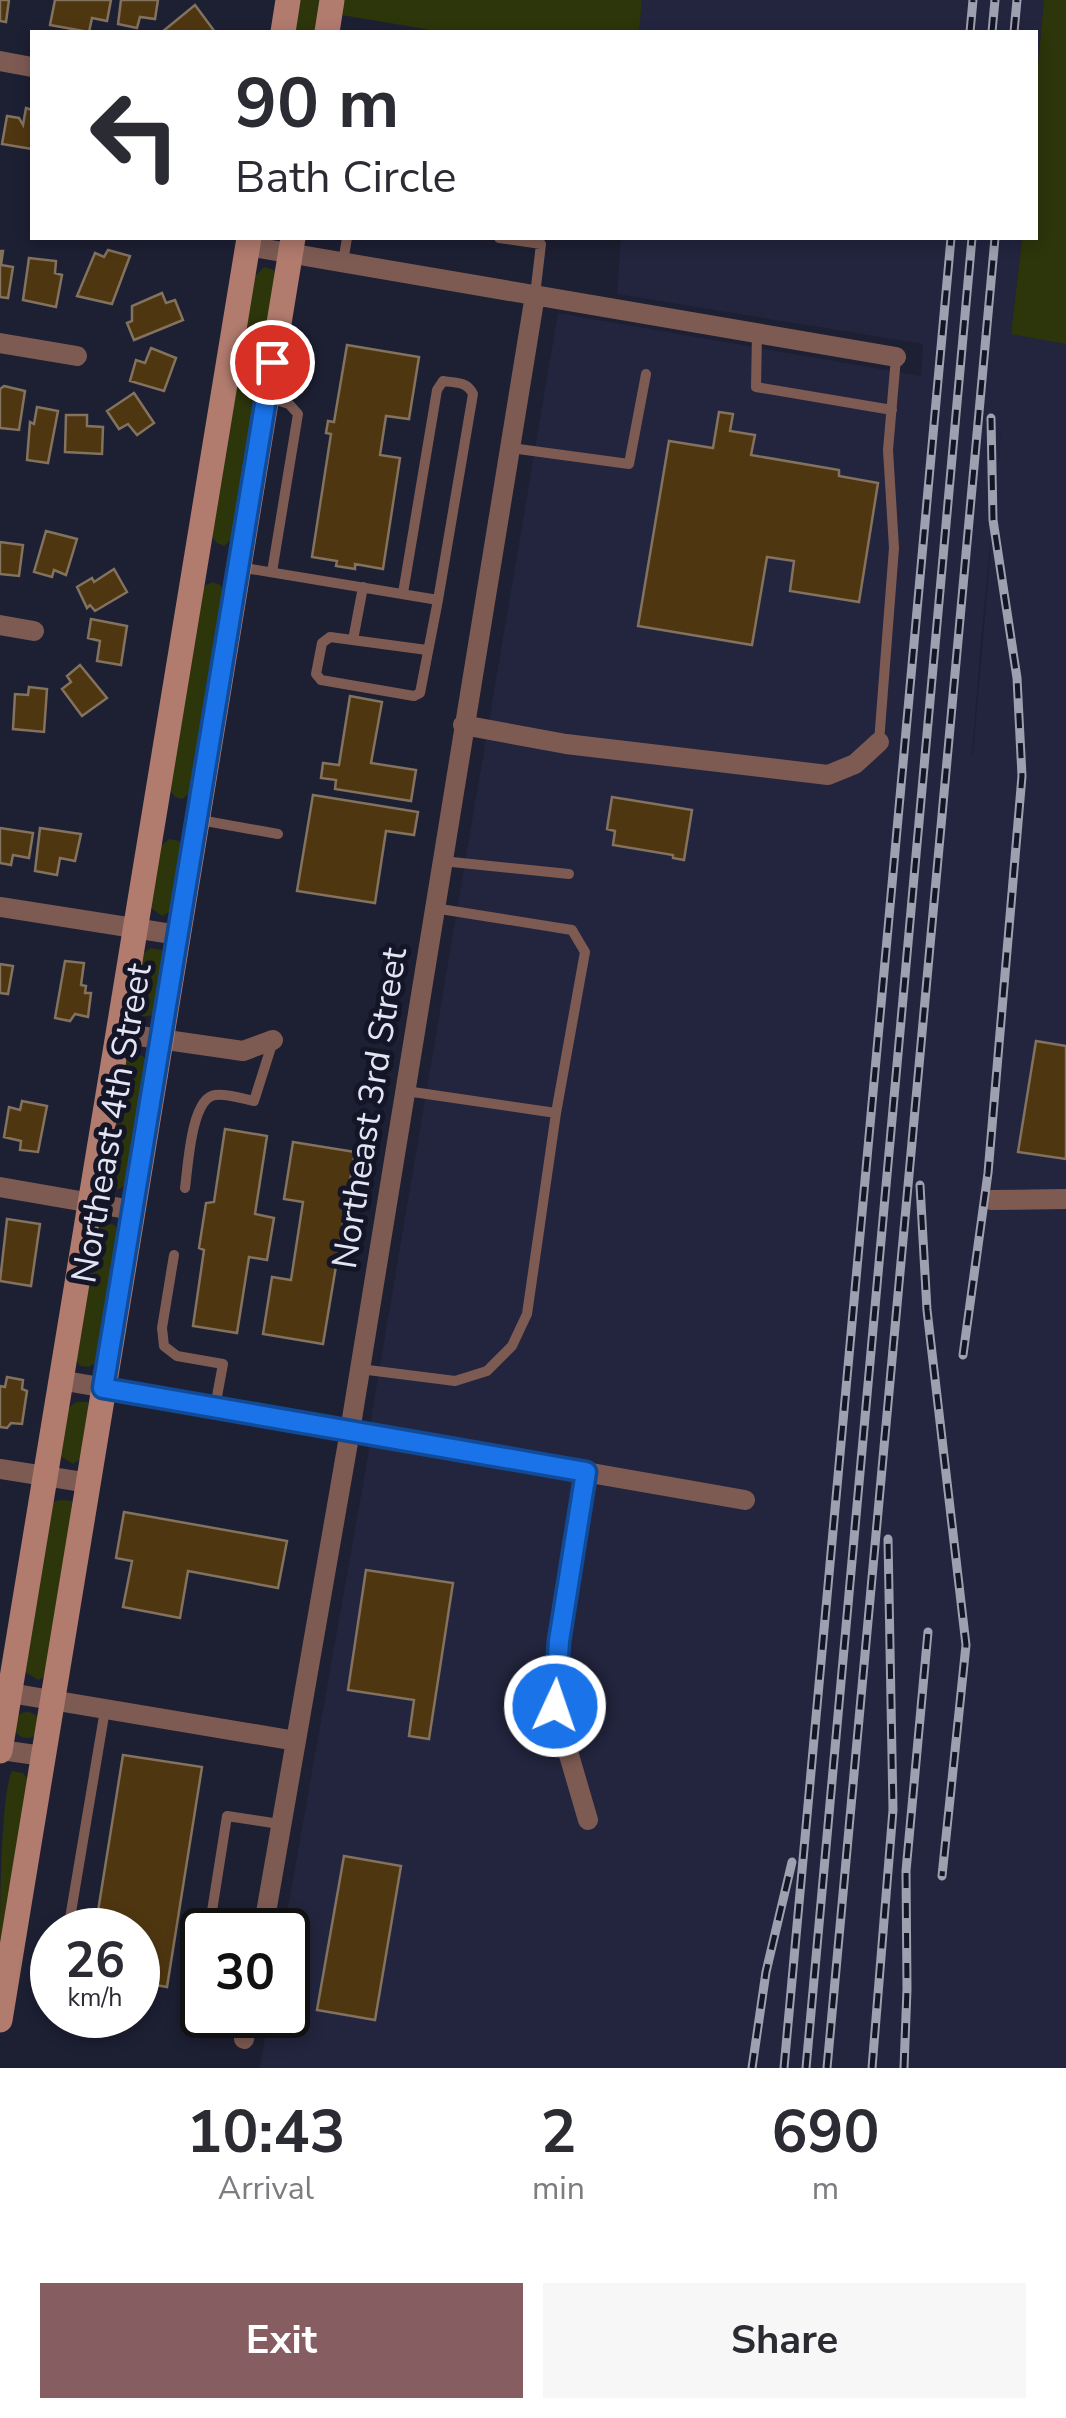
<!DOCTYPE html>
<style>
:root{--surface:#fff;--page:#f7f7f7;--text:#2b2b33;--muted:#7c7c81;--accent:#865d60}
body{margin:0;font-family:"Nunito Sans",sans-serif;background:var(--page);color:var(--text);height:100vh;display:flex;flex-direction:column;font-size:38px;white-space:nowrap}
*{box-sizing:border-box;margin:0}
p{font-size:32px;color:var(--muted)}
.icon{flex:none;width:55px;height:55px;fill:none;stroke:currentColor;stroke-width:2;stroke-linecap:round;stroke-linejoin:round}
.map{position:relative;height:2068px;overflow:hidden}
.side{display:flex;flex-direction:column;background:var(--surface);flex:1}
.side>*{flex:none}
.hud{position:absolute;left:30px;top:30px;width:1008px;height:210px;border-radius:0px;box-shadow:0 5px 15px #0003;background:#fff;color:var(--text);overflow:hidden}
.speed{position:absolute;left:30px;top:1908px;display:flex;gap:20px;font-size:50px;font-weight:700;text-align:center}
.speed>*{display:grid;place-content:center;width:130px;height:130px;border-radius:50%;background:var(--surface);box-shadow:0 5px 15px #0003;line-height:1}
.speed small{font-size:25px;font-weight:400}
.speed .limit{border:5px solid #111;border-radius:15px;background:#fff;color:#111}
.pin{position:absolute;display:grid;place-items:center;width:85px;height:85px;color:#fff;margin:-42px;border:5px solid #fff;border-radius:50%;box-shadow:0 2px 10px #0007}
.me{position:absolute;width:110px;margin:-55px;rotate:3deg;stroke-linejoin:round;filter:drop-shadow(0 0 8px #0008)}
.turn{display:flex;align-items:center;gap:35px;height:210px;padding:0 40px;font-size:45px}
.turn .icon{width:130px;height:130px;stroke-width:2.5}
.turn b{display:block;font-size:70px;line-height:85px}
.eta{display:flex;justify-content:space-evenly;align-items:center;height:170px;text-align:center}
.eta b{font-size:60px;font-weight:700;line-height:70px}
.primary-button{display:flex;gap:20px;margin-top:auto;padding:20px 40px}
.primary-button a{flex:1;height:115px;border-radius:0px;background:var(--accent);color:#fff;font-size:40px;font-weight:700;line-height:115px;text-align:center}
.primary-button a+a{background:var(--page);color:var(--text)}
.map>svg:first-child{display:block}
.built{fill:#23253f;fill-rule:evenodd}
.green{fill:#2d350b}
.building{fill:#4e3610;stroke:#82725e;stroke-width:2.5}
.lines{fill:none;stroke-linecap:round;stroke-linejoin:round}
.lane{stroke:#7d5b53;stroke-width:10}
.street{stroke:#7d5b53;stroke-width:20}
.secondary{stroke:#b17b6e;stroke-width:25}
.rail-casing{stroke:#9ea0b0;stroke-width:9}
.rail{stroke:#141628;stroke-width:5;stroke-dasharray:15;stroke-linecap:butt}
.route-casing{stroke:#114b97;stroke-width:25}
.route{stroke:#1a73e8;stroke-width:18}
.labels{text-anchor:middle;stroke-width:10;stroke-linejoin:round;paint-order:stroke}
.street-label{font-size:35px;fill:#e3e5f3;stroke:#141628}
</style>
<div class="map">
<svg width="1066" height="2068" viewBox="0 0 1066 2068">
<rect width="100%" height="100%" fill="#1d1f33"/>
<path class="built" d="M642 0H1044L1035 96V32H639Z
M621 238H1022L1011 333 1066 344V2068H260L269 2015H288V1930H284L368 1456 372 1413 558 313 921 376 923 344 617 294ZM1004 400 973 754H972L980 652Z"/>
<path class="green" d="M299 0H323L318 32H294Z
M344 0H642L639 32H443L341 15Z
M1044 0H1066V344L1011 334 1022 238H1035V96Z
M264 267 274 270 276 278 232 539 224 546 217 543 210 535 253 278Z
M212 582 220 585 225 593 192 792 182 799 175 797 169 789 203 587Z
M169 839 179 841 183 848 173 910 162 916 150 907 160 847Z
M151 948 162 950 165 957 155 1015 139 1017 133 1011 141 955Z
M133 1053 143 1056 147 1063 128 1184 117 1190 109 1187 104 1179 123 1060Z
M104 1223 115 1225 120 1233 99 1361 89 1367 80 1366 75 1359 96 1232Z
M76 1402H88L90 1410 82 1458 73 1464 60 1456 67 1409Z
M61 1500 73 1501 47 1675 38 1680 24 1671 52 1502Z
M14 1725a13 13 0 1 1 26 0a13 13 0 1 1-26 0Z
M12 1771 23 1773 29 1781 0 1962C0 1925 0 1794 12 1771Z"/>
<path class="building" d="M0 0H9L6 22 0 21Z
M55 0H111L107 21 92 18 89 32 50 25Z
M121 0H158L155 19 140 17 137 28 118 24Z
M195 5 215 32H162Z
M26 108 32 110V149L2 144 7 116 19 118 23 125Z
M108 250 130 256 112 304 77 296 95 253 104 257Z
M0 251H3L1 265 13 267 8 298 0 297Z
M29 258 56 261 55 273 62 275 56 307 23 300Z
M162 293 166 303 175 300 183 320 134 340 127 323 132 321V306Z
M347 345 419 357 409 419 386 416 380 455 400 458 383 569 355 564V569L336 566 337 561 312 557 331 434 326 433 328 421 334 422Z
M151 348 176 358 164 391 130 381 136 360 145 363Z
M4 386 25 391 19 430 0 428V389Z
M134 393 154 423 137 435 128 424 119 429 107 411Z
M37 407 58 411 48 463 27 460 30 422 34 424Z
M719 412 733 414 730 431 755 435 751 455 839 470V476L878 483 859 602 790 591 794 561 767 557 752 645 638 626 669 441 713 448Z
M66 415H87V426L103 427 102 454 65 452Z
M46 531 77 539 66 575 54 570 52 577 34 572Z
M0 542 23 545 19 576 0 574Z
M114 569 127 592 95 611 90 605 87 608 77 587 92 578 94 582Z
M91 619 127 626 121 665 97 661 100 641 88 638Z
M80 665 107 698 82 716 62 689 71 682 67 676Z
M29 687 47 689 44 732 13 729 15 694 28 695Z
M350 696 382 702 371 763 416 770 411 801 335 789 336 780 321 778 323 763 339 765Z
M313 795 418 812 414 835 386 831 375 903 297 891Z
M612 797 692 810 684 860 673 858V855L613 845 615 831 607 829Z
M0 828 33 833 29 858 13 855 11 865 0 863Z
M40 828 81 834 75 861 60 858 57 875 35 871Z
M65 961 84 963 81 985 86 986 85 993H91L88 1017 75 1014 70 1021 55 1018Z
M0 964 13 966 8 994 0 993Z
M1036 1041 1066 1046V1159L1018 1152Z
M22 1101 47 1106 38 1152 20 1150 21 1141 4 1137 9 1107 20 1110Z
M225 1129 267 1136 255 1214 274 1218 267 1260 249 1257 237 1333 193 1326 204 1250 199 1248 206 1203 214 1202Z
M293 1142 355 1152 323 1344 263 1334 272 1277 291 1280 303 1202 284 1199Z
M7 1219 40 1224 31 1286 0 1281Z
M7 1377 23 1380 22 1389 27 1391 22 1424 11 1423 7 1428 0 1427V1386L5 1387Z
M124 1512 287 1541 278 1588 188 1571 180 1618 123 1607 132 1561 116 1558Z
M366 1570 453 1583 429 1739 409 1736 414 1700 348 1690Z
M123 1755 202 1767 167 1987 138 1982V1930H95Z
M344 1856 401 1866 375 2020 317 2010Z"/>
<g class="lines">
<path class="lane" d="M499 238 541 244 535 295
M343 262 347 238
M757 333 756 387 892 410
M270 398 289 404 298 414 272 572
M511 448 629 464 646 374
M239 567 438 600 473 394C467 381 455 383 443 381L437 390 403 593
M353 640 363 587
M427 650 330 637 322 643 316 674 321 680 414 696 420 693 438 600
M879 742 894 548 888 450 896 357
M200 820 278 834
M442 861 569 874
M406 1091 556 1113 585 952 572 930 434 908
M185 1188C188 1167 191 1098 215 1095 227 1093 243 1099 254 1101L273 1041
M174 1255 162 1328 164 1346 177 1356 223 1364 215 1407
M360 1369 455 1381 487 1371 512 1346 527 1314 556 1113
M68 1930 105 1710
M209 1930 227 1816 280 1824"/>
<path class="street" d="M0 61 32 67
M247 246 896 357
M0 343 77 356
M0 625 34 631
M463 725 566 744 828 775 855 764 879 742
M0 907 178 935
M118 1033 243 1051 273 1040
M0 1187 132 1210
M991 1200 1066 1199
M60 1380 745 1500
M0 1469 89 1483
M586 1472 559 1641 555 1707 588 1820
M10 1693 296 1741
M0 1750 43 1756
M263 1930 350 1431 535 295
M244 2039 248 2015"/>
<path class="secondary" d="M283 32 288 0
M327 32 332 0
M0 1751 249 238
M0 2020 293 238"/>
<g class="rail-casing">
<path id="rail" d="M970 32 973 0
M992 32 995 0
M1014 32 1017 0
M920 1185 927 1310 966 1645 942 1876
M963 1355 988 1173 1022 776 1017 678 993 520 991 418
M752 2068 766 1972 792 1862
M784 2068 951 238
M806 2068 972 238
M827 2068 995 238
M872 2068 893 1810 888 1539
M904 2068 907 1989 906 1871 928 1632"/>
</g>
<use href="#rail" class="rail"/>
</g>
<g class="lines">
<g class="route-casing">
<path id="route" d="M272 362 103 1388 586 1472 559 1641 555 1706"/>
</g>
<use href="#route" class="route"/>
</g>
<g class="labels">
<g class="street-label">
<text transform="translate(369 1108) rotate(-81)" y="12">Northeast 3rd Street</text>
<text transform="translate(111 1123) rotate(-80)" y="12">Northeast 4th Street</text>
</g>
</g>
</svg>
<div class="speed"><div>26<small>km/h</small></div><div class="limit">30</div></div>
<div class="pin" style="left:272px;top:362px;background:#d93025"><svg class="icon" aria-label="arrive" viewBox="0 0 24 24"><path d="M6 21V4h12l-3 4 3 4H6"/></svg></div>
<svg class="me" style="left:555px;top:1706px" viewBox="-20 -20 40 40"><circle r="17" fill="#1a73e8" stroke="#fff" stroke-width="3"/><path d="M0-11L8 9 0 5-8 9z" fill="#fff"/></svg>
<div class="hud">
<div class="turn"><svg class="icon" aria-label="left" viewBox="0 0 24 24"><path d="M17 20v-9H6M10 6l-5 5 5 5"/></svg><div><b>90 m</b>Bath Circle</div></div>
</div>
</div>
<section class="side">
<div class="eta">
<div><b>10:43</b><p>Arrival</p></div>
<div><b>2</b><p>min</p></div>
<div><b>690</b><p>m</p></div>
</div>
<div class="primary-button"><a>Exit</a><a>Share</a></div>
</section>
